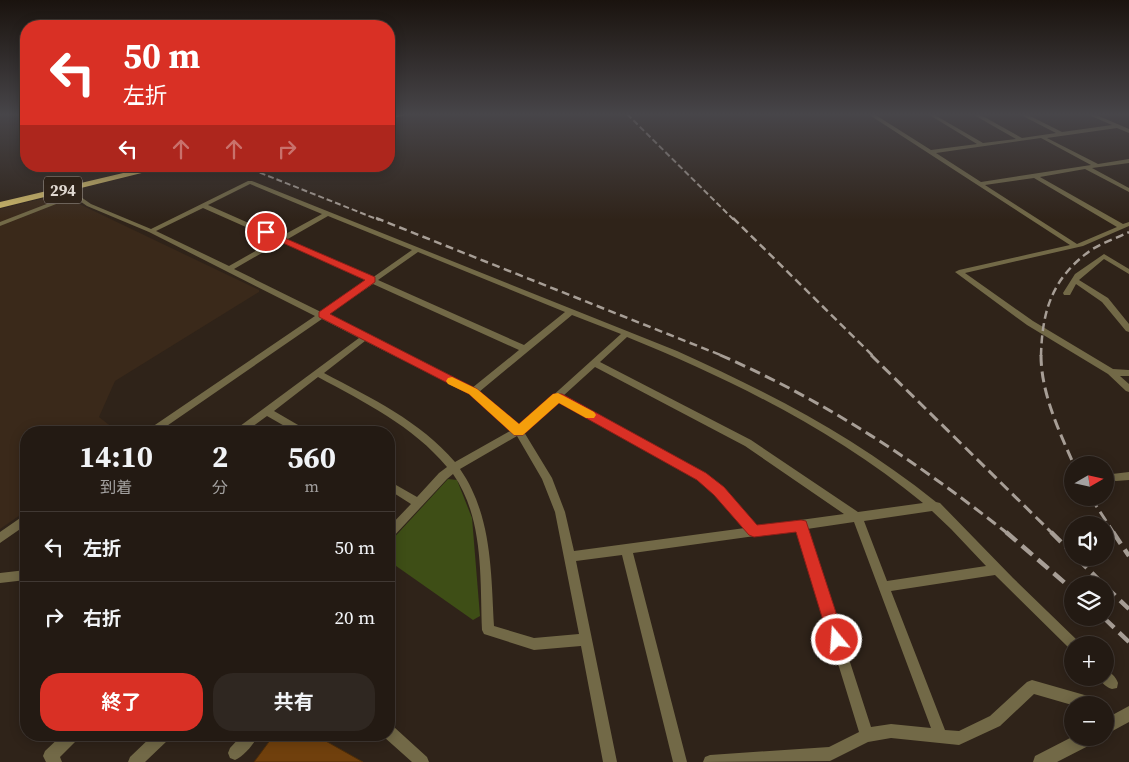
<!DOCTYPE html>
<html lang="ja">
<meta charset="utf-8">
<style>
:root{--surface:#231a13;--page:#2f2721;--text:#f1f3f6;--muted:#a3a1a0;--line:#403833;--accent:#d93025}
body{margin:0;font-family:"Source Serif 4","Noto Sans JP",serif;background:var(--page);color:var(--text);height:100vh;display:flex;flex-direction:column;font-size:19px;white-space:nowrap}
*{box-sizing:border-box;margin:0}
p{font-size:16px;color:var(--muted)}
.icon{flex:none;width:28px;height:28px;fill:none;stroke:currentColor;stroke-width:2;stroke-linecap:round;stroke-linejoin:round}
.map{position:relative;flex:1;overflow:hidden}
.sheet{position:absolute;left:20px;top:426px;width:375px;height:315px;display:flex;flex-direction:column;background:var(--surface);border-radius:20px;box-shadow:0 2px 12px #0003,0 0 0 1px var(--line)}
.sheet>*{flex:none}
.hud{position:absolute;left:20px;top:20px;width:375px;height:152px;border-radius:20px;box-shadow:0 2px 12px #0003,0 0 0 1px var(--line);background:#d93025;color:#fff;overflow:hidden}
.needle{width:32px;rotate:81deg}
.controls{position:absolute;left:1064px;top:456px;display:grid;gap:10px}
.controls a{display:grid;place-items:center;width:50px;height:50px;border-radius:50%;background:var(--surface);box-shadow:0 2px 12px #0003,0 0 0 1px var(--line);font-size:25px}
.pin{position:absolute;display:grid;place-items:center;width:42px;height:42px;color:#fff;margin:-21px;border:2px solid #fff;border-radius:50%;box-shadow:0 1px 5px #0007}
.me{position:absolute;width:55px;margin:-28px;rotate:342deg;stroke-linejoin:round;filter:drop-shadow(0 0 4px #0008)}
.turn{display:flex;align-items:center;gap:18px;height:105px;padding:0 20px;font-size:22px}
.turn .icon{width:65px;height:65px;stroke-width:2.5}
.turn b{display:block;font-size:35px;line-height:42px}
.lanes{display:flex;align-items:center;height:48px;padding:0 20px;background:#0003;justify-content:center;gap:25px;direction:ltr}
.lanes .off{opacity:.35}
.eta{display:flex;justify-content:space-evenly;align-items:center;height:85px;text-align:center}
.eta b{font-size:30px;font-weight:700;line-height:35px}
.cta{display:flex;gap:10px;margin-top:auto;padding:10px 20px}
.cta a{flex:1;height:58px;border-radius:20px;background:var(--accent);color:#fff;font-size:20px;font-weight:700;line-height:58px;text-align:center}
.cta a+a{background:var(--page);color:var(--text)}
ul{padding:0;list-style:none}
li{display:flex;align-items:center;gap:15px;height:70px;padding:0 20px;border-top:1px solid var(--line)}
li div{flex:1}
li b{display:block;font-size:19px}
li em{font-style:normal}
.map>svg:first-child{display:block}
.built{fill:#3a291a}
.green{fill:#3e4e16}
.building{fill:#70400d;stroke:#4e2d09}
.lines{fill:none;stroke-linecap:round;stroke-linejoin:round}
.minor{fill:#726947;fill-rule:evenodd}
.tertiary{fill:#726947;fill-rule:evenodd}
.trunk{fill:#d0ba69;fill-rule:evenodd}
.rail-far3{stroke:#a79e96;stroke-width:2;stroke-dasharray:6 3;stroke-linecap:butt}
.rail-far2{stroke:#a79e96;stroke-width:2.5;stroke-dasharray:8 4.5;stroke-linecap:butt}
.rail-far1{stroke:#a79e96;stroke-width:3;stroke-dasharray:11 5.5;stroke-linecap:butt}
.rail{stroke:#a79e96;stroke-width:4.5;stroke-dasharray:14 7;stroke-linecap:butt}
.route{fill:#d93025;stroke:#8d1f18}
.slow{fill:#f59e0b}
.labels{text-anchor:middle;stroke-width:4;stroke-linejoin:round;paint-order:stroke}
.shield{fill:#2f2319;stroke:#aba29a;stroke-width:1}
.shield-label{font-size:16px;font-weight:bold;fill:#e0d8d1}
</style>
<div class="map">
<svg width="1129" height="762" viewBox="0 0 1129 762">
<rect width="100%" height="100%" fill="#2f2319"/>
<path class="built" d="M53 196 73 201 259 290V292L115 381 99 417 118 432H26V511L0 529V209Z"/>
<path class="green" d="M448 479 457 480 472 518 480 616 473 620 389 561V543Z"/>
<path class="building" d="M274 735H315L363 762H254Z"/>
<g class="lines">
<path class="minor" d="M868 114H874L931 150 977 144 928 114H933L983 143 1016 139 974 115V114H979L1022 138 1056 133 1021 115V114H1026L1062 132 1112 125 1089 115V114H1094L1129 129V133L1117 128 1047 138 1098 164 1129 159V163L1092 168 1129 188V192L1085 169 1040 177 1123 224 1129 222V226L1083 246 965 273 1033 321 1113 369 1129 370V376H1120L1129 384V392L1126 391 1108 374 1027 325 955 272 959 270 1070 245ZM1041 138 1091 165 981 182 936 153ZM1034 178 1117 227 1077 244 985 185Z
M248 181H252L677 351C772 394 855 437 936 502L940 503 1013 578 1078 641 1080 645H1072V651L1070 649 995 575 891 591 945 730 959 731 990 716 1027 682 1032 680 1088 696 1093 698 1095 703 1094 705H1072L1034 694 1000 726 959 745 891 738 868 742 830 761 703 762 705 757 710 755 829 747 859 732 797 530 633 553 687 762H673L622 555 576 561 617 762H603L581 646 534 650 484 634 482 630C480 578 484 518 453 474L447 479 393 537 389 539V527L411 504 389 490V481L417 497 439 473 447 467C413 426 364 402 318 377L274 411 305 429 306 432H295L267 416 245 432H235L236 429 359 338 322 319 158 432H148L149 429 315 316 149 232 87 206 74 197 0 226V222L75 193 91 204 151 229ZM250 184 322 214 280 237 208 205ZM203 208 275 240 229 266 156 231ZM328 216 412 250 372 278 286 240ZM281 242 367 281 321 312 234 269ZM418 252 565 312 524 345 378 280ZM373 284 519 350 472 388 327 315ZM572 315 621 334 519 426 479 392ZM627 337C733 380 835 431 923 503L858 512 751 440 600 362ZM365 341 470 394 512 430 455 462C420 421 371 398 324 373ZM595 367 745 446 844 514 757 526 723 488 706 474 563 396ZM558 401 698 480 715 494 745 528 574 551 565 512 552 478 524 432ZM517 436 542 479 555 512 579 634 534 638 494 626C491 572 492 515 460 469ZM932 511 951 529 986 566 887 581 864 521ZM854 522 931 728 891 724 871 727 807 529Z
M1104 254 1129 269V274L1104 259 1079 280 1108 298 1129 324V332L1126 331 1102 302 1076 284 1070 295H1064L1063 293 1075 274Z
M1129 472V480L1116 481 1112 480 1111 477 1112 474Z
M26 514V525L0 543V532Z
M26 570V580L0 583V573Z
M1105 670C1111 672 1116 677 1118 683L1117 688 1112 689C1106 687 1102 683 1099 678H1105Z
M389 725 394 727 427 757 429 762H412L384 737 383 735H389Z
M62 735H79L77 740 60 757 62 762H46L43 756 45 751Z
M153 735H170L168 740 145 762H128L130 757Z
M242 735H258C254 744 244 756 235 760L230 758 228 753 230 748Z"/>
<path class="tertiary" d="M1129 706V722L1105 735V719Z
M1072 737 1094 738 1092 744 1057 762H1033L1035 756Z"/>
<path class="trunk" d="M395 114H410L389 119V115Z
M153 166H170L0 208V202Z"/>
<path class="rail-far3" d="M627 114 734 220
M243 166 379 220"/>
<path class="rail-far2" d="M376 218 723 356
M733 218 873 356
M1041 356C1042 311 1052 278 1091 250 1102 243 1117 238 1129 232"/>
<path class="rail-far1" d="M720 355C826 401 917 462 1007 533
M871 355 1052 533
M1041 355C1041 393 1059 431 1074 465
M1091 498 1114 533"/>
<path class="rail" d="M1006 532 1072 589
M1051 532 1072 553
M1113 532 1129 556
M1077 558 1104 585
M1105 586 1129 609
M1104 618 1129 642"/>
</g>
<linearGradient id="sky" x2="0" y2="1"><stop stop-color="#1a130e"/><stop offset="0.52" stop-color="#474549"/><stop offset="1" stop-color="#474549" stop-opacity="0"/></linearGradient>
<rect width="1129" height="220" fill="url(#sky)"/>
<path class="route" d="M266 230 375 277V282L330 314 477 389 519 424 553 394H562L706 473 724 487 757 525 801 520 806 521 845 640 842 646 837 648 831 646 829 640 796 532 754 537 749 535 714 495 697 480 559 403 523 435H514L469 394 319 317V312L365 280 263 234V231Z"/>
<path class="slow" d="M452 377 477 389 519 424 553 394 558 393 594 412 596 415 594 418H586L559 403 523 435H514L469 394 448 384 446 381 448 378Z"/>
<g class="labels">
<rect class="shield" x="44" y="176.5" width="38" height="27" rx="4"/>
<g class="shield-label">
<text x="63" y="196">294</text>
</g>
</g>
</svg>
<div class="controls">
<a><svg class="needle" viewBox="-14 -14 28 28"><path d="M0-13l5 13h-10z" fill="#e53935"/><path d="M0 13l5-13h-10z" fill="#a3a1a0"/></svg></a>
<a><svg class="icon" aria-label="sound" viewBox="0 0 24 24"><path d="M4 9h4l5-4v14l-5-4H4zM17 9q2 3 0 6"/></svg></a>
<a><svg class="icon" aria-label="layers" viewBox="0 0 24 24"><path d="M12 4l9 5-9 5-9-5zM3 14l9 5 9-5"/></svg></a>
<a>+</a>
<a>−</a>
</div>
<div class="pin" style="left:266px;top:232px;background:#d93025"><svg class="icon" aria-label="arrive" viewBox="0 0 24 24"><path d="M6 21V4h12l-3 4 3 4H6"/></svg></div>
<svg class="me" style="left:837px;top:640px" viewBox="-20 -20 40 40"><circle r="17" fill="#d93025" stroke="#fff" stroke-width="3"/><path d="M0-11L8 9 0 5-8 9z" fill="#fff"/></svg>
<div class="hud">
<div class="turn"><svg class="icon" aria-label="left" viewBox="0 0 24 24"><path d="M17 20v-9H6M10 6l-5 5 5 5"/></svg><div><b>50 m</b>左折</div></div>
<div class="lanes"><svg class="icon" aria-label="left" viewBox="0 0 24 24"><path d="M17 20v-9H6M10 6l-5 5 5 5"/></svg><svg class="icon off" aria-label="ahead" viewBox="0 0 24 24"><path d="M12 20V5M6 11l6-6 6 6"/></svg><svg class="icon off" aria-label="ahead" viewBox="0 0 24 24"><path d="M12 20V5M6 11l6-6 6 6"/></svg><svg class="icon off" aria-label="right" viewBox="0 0 24 24"><path d="M7 20v-9h11M14 6l5 5-5 5"/></svg></div>
</div>
<section class="sheet">
<div class="eta">
<div><b>14:10</b><p>到着</p></div>
<div><b>2</b><p>分</p></div>
<div><b>560</b><p>m</p></div>
</div>
<ul>
<li><svg class="icon" aria-label="left" viewBox="0 0 24 24"><path d="M17 20v-9H6M10 6l-5 5 5 5"/></svg><div><b>左折</b></div><em>50 m</em></li>
<li><svg class="icon" aria-label="right" viewBox="0 0 24 24"><path d="M7 20v-9h11M14 6l5 5-5 5"/></svg><div><b>右折</b></div><em>20 m</em></li>
</ul>
<div class="cta"><a>終了</a><a>共有</a></div>
</section>
</div>
